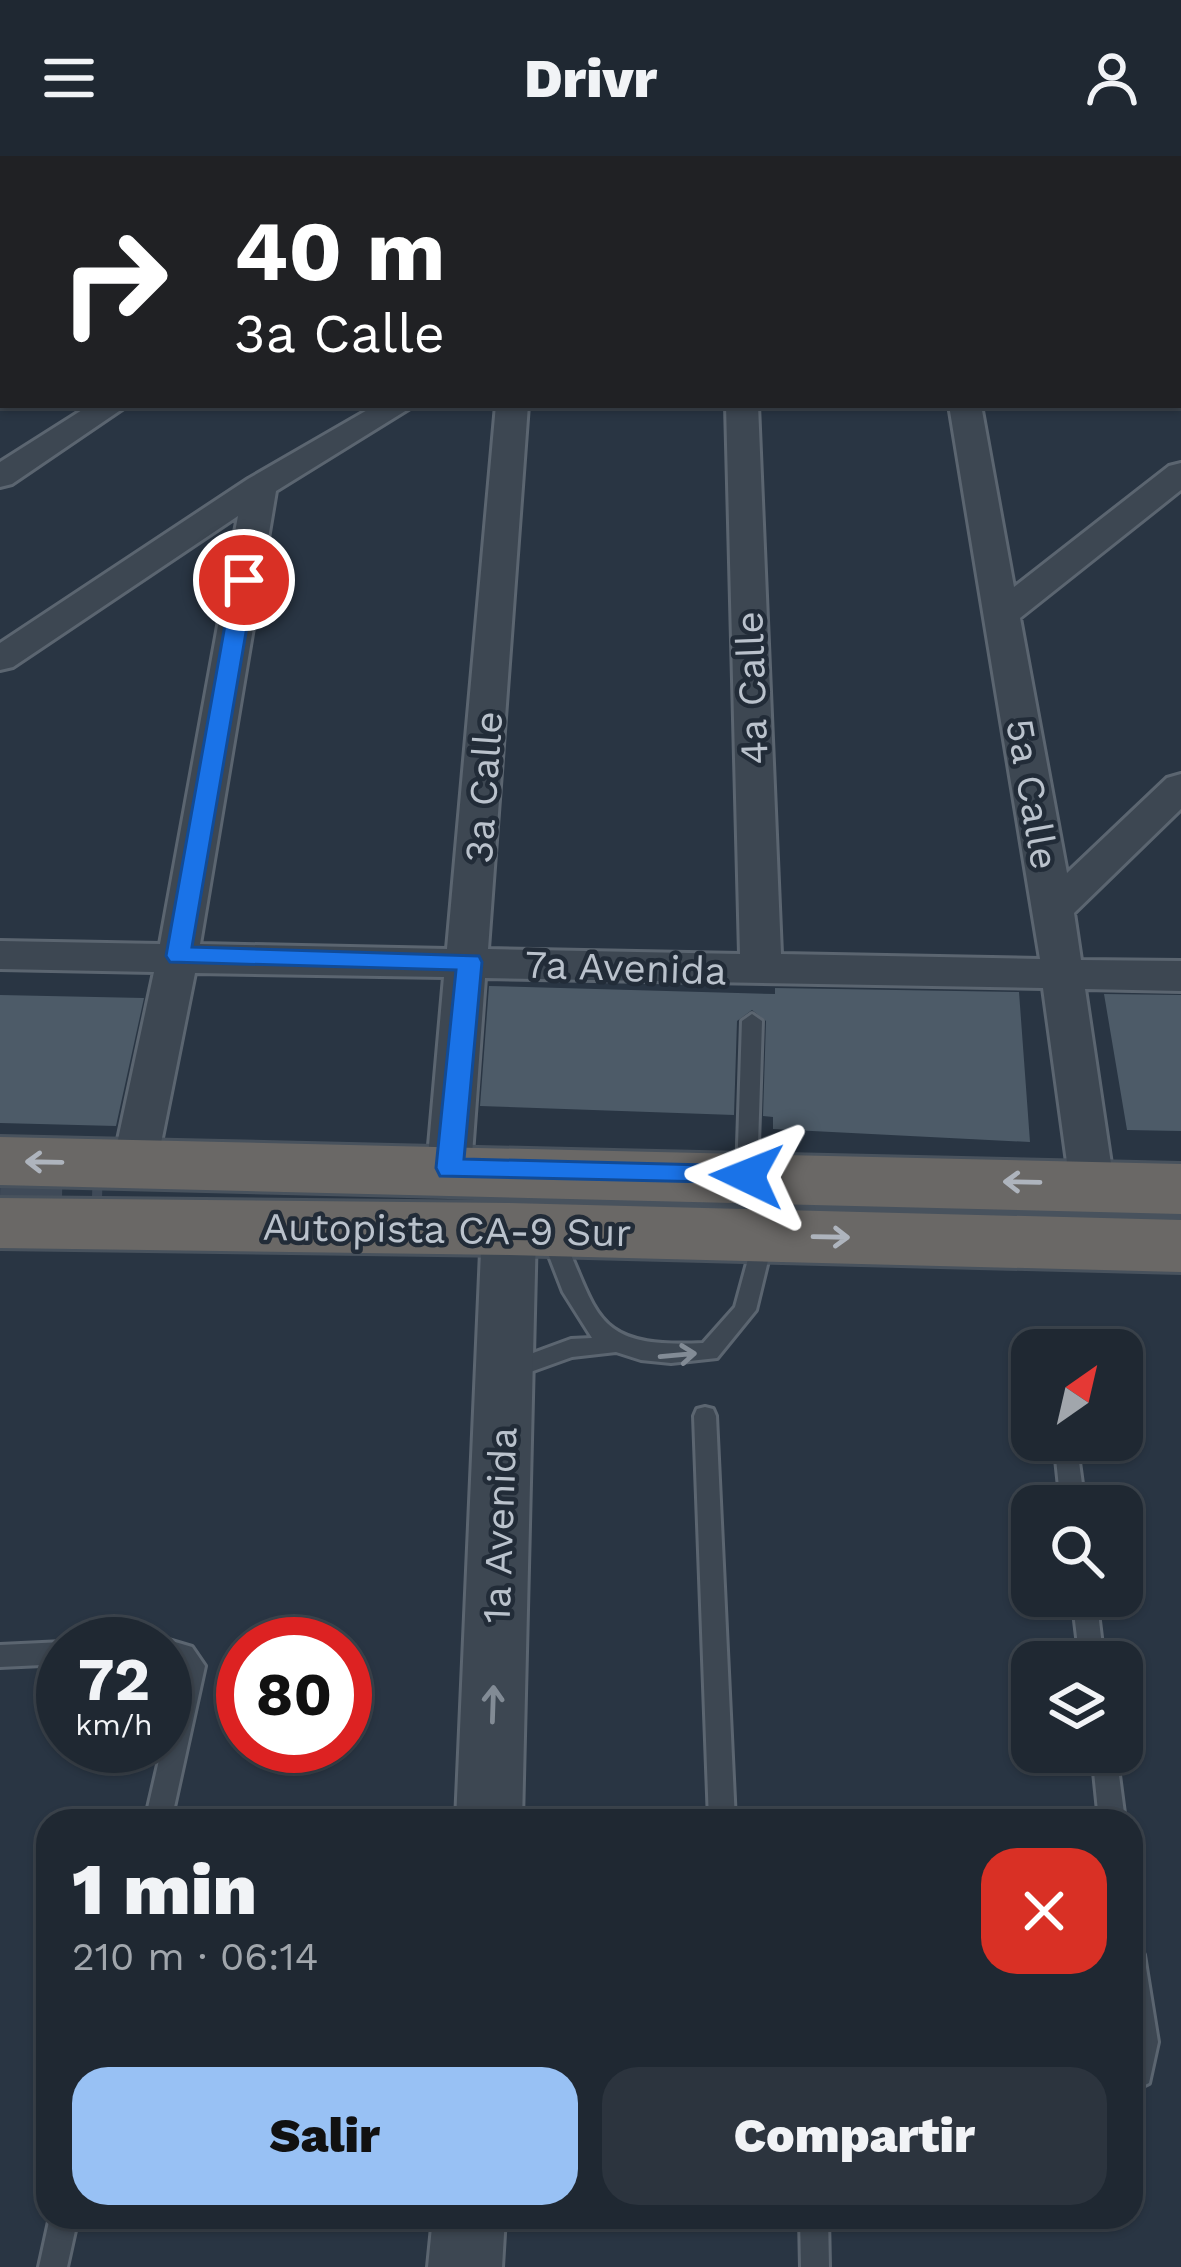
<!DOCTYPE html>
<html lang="es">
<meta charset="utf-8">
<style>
:root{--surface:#1f2832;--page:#2c343e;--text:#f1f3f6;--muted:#a1a6ac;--line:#3c444d;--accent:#98c1f4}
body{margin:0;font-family:"Work Sans",sans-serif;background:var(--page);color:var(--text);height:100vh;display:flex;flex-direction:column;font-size:45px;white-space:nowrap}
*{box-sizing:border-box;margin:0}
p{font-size:39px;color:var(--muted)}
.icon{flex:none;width:66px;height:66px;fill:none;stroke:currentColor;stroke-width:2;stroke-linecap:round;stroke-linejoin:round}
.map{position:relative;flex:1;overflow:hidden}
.sheet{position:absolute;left:36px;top:1653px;width:1107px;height:420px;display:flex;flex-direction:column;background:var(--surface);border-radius:36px;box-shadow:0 3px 9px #0004,0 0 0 3px var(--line)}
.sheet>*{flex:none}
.guide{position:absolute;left:0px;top:0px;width:1182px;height:252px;box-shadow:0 3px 9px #0004,0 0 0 3px var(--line);background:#202124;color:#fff;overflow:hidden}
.needle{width:78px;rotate:34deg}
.controls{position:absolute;left:1011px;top:1173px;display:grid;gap:24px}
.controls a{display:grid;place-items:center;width:132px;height:132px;border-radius:24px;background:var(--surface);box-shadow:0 3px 9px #0004,0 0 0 3px var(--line);font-size:60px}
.speed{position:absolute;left:36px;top:1461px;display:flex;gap:24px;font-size:60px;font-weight:700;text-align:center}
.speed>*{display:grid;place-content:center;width:156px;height:156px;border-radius:50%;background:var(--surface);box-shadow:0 3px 9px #0004,0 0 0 3px var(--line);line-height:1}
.speed small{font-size:30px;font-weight:400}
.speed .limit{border:18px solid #d22;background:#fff;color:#111}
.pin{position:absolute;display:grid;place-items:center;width:102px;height:102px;color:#fff;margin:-51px;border:6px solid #fff;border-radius:50%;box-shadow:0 3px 12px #0007}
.me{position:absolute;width:132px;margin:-66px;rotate:272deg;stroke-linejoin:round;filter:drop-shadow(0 0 9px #0008)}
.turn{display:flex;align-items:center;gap:42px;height:252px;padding:0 36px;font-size:54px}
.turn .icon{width:156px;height:156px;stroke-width:2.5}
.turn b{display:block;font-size:84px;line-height:102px}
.round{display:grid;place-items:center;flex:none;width:126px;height:126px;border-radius:36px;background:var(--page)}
.overview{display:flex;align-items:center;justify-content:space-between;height:204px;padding:0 36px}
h1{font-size:72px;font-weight:800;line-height:90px}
.primary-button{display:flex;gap:24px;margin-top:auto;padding:24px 36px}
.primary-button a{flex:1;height:138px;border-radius:36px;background:var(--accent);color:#111;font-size:48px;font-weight:800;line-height:138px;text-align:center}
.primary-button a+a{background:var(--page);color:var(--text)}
header{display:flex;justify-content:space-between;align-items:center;height:156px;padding:0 36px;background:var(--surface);font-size:54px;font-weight:800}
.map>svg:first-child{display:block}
.building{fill:#4d5b68}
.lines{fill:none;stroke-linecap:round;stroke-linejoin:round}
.trunk-tunnel{stroke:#3f4a58;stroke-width:62;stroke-dasharray:62 30;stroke-linecap:butt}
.service-casing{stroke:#5b6570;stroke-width:6}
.minor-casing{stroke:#5b6570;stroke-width:6}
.tertiary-casing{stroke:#5b6570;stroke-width:6}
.trunk-casing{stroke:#48525d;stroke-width:6}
.service{fill:#3d4752;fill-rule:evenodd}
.minor{fill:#3d4752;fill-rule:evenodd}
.tertiary{fill:#3d4752;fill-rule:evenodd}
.trunk{fill:#6a6866;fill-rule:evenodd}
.oneway{stroke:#aeb4bd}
.oneway2{stroke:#828b95}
.route{fill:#1a73e8;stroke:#114b97;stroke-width:3}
.labels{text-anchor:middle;stroke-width:9;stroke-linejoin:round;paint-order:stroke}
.street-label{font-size:39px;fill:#bac2cc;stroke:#222c38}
</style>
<header><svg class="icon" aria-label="menu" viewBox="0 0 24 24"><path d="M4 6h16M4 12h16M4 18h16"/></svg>Drivr<svg class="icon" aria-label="person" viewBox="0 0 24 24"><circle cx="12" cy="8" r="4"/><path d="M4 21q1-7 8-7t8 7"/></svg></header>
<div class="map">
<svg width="1181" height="2111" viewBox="0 0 1181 2111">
<rect width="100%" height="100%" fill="#293543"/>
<path class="building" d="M489 830 775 838V832L1019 836 1030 986 773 973V961L763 960 766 865 752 854 737 865 734 959 480 950Z
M1104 838 1181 839V975L1127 974Z
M0 839 144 842 116 970 0 967Z"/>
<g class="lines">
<path class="trunk-tunnel" d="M0 1040 102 1043"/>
<g class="service-casing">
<path id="service" d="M517 0H540L543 3H520Z
M559 0H596L593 3H556Z
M752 858 762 865 757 1020 747 1028 737 1020 742 865Z
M550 1066 557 1068C600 1156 588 1193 703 1187L735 1151 756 1074H770L774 1080 756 1154 717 1202 671 1207 641 1204 616 1196 572 1201 511 1223 503 1220 500 1214 503 1208 571 1183 592 1182 563 1136 539 1074 543 1068Z
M705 1251 713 1253 716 1260 735 1665H709L694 1260 697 1253Z
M1054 1284H1076L1085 1350H1061Z
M1072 1440H1096L1104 1506H1080Z
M165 1483 192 1491 205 1510 171 1665H145L180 1513 165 1505V1488H156Z
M63 1486 68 1488H63V1508L0 1511V1489Z
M1092 1596H1116L1125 1665H1099Z
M1131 1786 1140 1790 1144 1799 1158 1886 1149 1927 1131 1936Z
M50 2061H78L67 2111H39Z
M800 2061H828L829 2111H801Z"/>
</g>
<g class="minor-casing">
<path id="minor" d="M122 0H150V3H122Z
M316 0H409L314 3Z
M0 9H3V27H0Z
M1181 72V91L1179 92V73Z
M0 77H3V95H0Z
M0 153H3V171H0Z
M0 231 3 249H10L0 251Z
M90 249H128L12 328 0 331V306Z
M376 249H415L276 335 200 788 447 793 496 249H528L488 793 740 798 726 249H758L781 798 1040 803 949 249H981L1014 431 1169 310 1181 307V334L1020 462 1067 717 1167 622 1181 618V653L1074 757 1081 804 1181 805V835L1085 833 1114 1028 1108 1040 1092 1045 1076 1040 1070 1028 1043 832 485 822 471 1012 465 1024 449 1029 433 1024 427 1012 444 821 195 817 157 1007 151 1019 135 1024 119 1019 113 1007 154 816 0 813V785L160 788 238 360 13 511 0 514V487L248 323Z"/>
</g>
<g class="tertiary-casing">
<path id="tertiary" d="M509 1052 528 1058 536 1073 522 1665H456L482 1073 490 1058Z
M433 2061H505L502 2111H428Z"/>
</g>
<g class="trunk-casing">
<path id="trunk" d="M0 981 1181 1008V1058L0 1029Z
M0 1042 509 1047 1181 1064V1116L509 1099 0 1092Z"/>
</g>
<use href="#service" class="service"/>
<use href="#minor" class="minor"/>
<use href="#tertiary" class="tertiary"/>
<use href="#trunk" class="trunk"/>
</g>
<defs><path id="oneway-shaft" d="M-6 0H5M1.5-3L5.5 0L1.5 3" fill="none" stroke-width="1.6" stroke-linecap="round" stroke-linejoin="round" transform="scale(3)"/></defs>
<g class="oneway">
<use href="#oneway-shaft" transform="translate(44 1006) rotate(-179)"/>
<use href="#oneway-shaft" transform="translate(1022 1026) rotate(-179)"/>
<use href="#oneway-shaft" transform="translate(831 1081) rotate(1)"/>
</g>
<g class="oneway2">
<use href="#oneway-shaft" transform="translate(678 1199) rotate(-5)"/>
<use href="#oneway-shaft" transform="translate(493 1548) rotate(-88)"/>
</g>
<path class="route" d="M244 418 255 424 192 791 479 800 482 806 464 1003 747 1010 756 1012 760 1020 756 1027 440 1020 436 1012 456 814 170 806 166 800 233 424Z"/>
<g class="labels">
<g class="street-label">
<text transform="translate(751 532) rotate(-92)" y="14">4a Calle</text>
<text transform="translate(483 631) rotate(-86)" y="14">3a Calle</text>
<text transform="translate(1033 638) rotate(80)" y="14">5a Calle</text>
<text transform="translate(626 811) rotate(2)" y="14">7a Avenida</text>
<text transform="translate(447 1073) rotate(1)" y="14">Autopista CA-9 Sur</text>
<text transform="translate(499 1369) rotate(-88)" y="14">1a Avenida</text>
</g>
</g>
</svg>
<div class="controls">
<a><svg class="needle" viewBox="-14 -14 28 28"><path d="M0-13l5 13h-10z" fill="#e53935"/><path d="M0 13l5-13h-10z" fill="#a1a6ac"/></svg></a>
<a><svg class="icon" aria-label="search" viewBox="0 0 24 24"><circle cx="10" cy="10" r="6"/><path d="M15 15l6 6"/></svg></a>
<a><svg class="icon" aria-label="layers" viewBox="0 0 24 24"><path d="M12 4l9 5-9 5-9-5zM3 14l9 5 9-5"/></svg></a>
</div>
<div class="speed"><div>72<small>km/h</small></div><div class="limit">80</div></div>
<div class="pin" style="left:244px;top:424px;background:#d93025"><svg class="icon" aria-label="arrive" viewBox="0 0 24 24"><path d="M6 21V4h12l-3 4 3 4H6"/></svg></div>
<svg class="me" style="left:747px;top:1020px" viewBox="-20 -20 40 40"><path d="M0-17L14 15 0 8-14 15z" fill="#1a73e8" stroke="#fff" stroke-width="4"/></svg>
<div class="guide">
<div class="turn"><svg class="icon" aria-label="right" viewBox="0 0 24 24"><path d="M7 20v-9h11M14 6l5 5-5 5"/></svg><div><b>40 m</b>3a Calle</div></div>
</div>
<section class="sheet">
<div class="overview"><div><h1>1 min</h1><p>210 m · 06:14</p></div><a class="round" style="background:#d93025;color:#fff"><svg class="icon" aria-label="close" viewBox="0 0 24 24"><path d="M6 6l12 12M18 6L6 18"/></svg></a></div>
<div class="primary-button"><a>Salir</a><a>Compartir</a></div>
</section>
</div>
